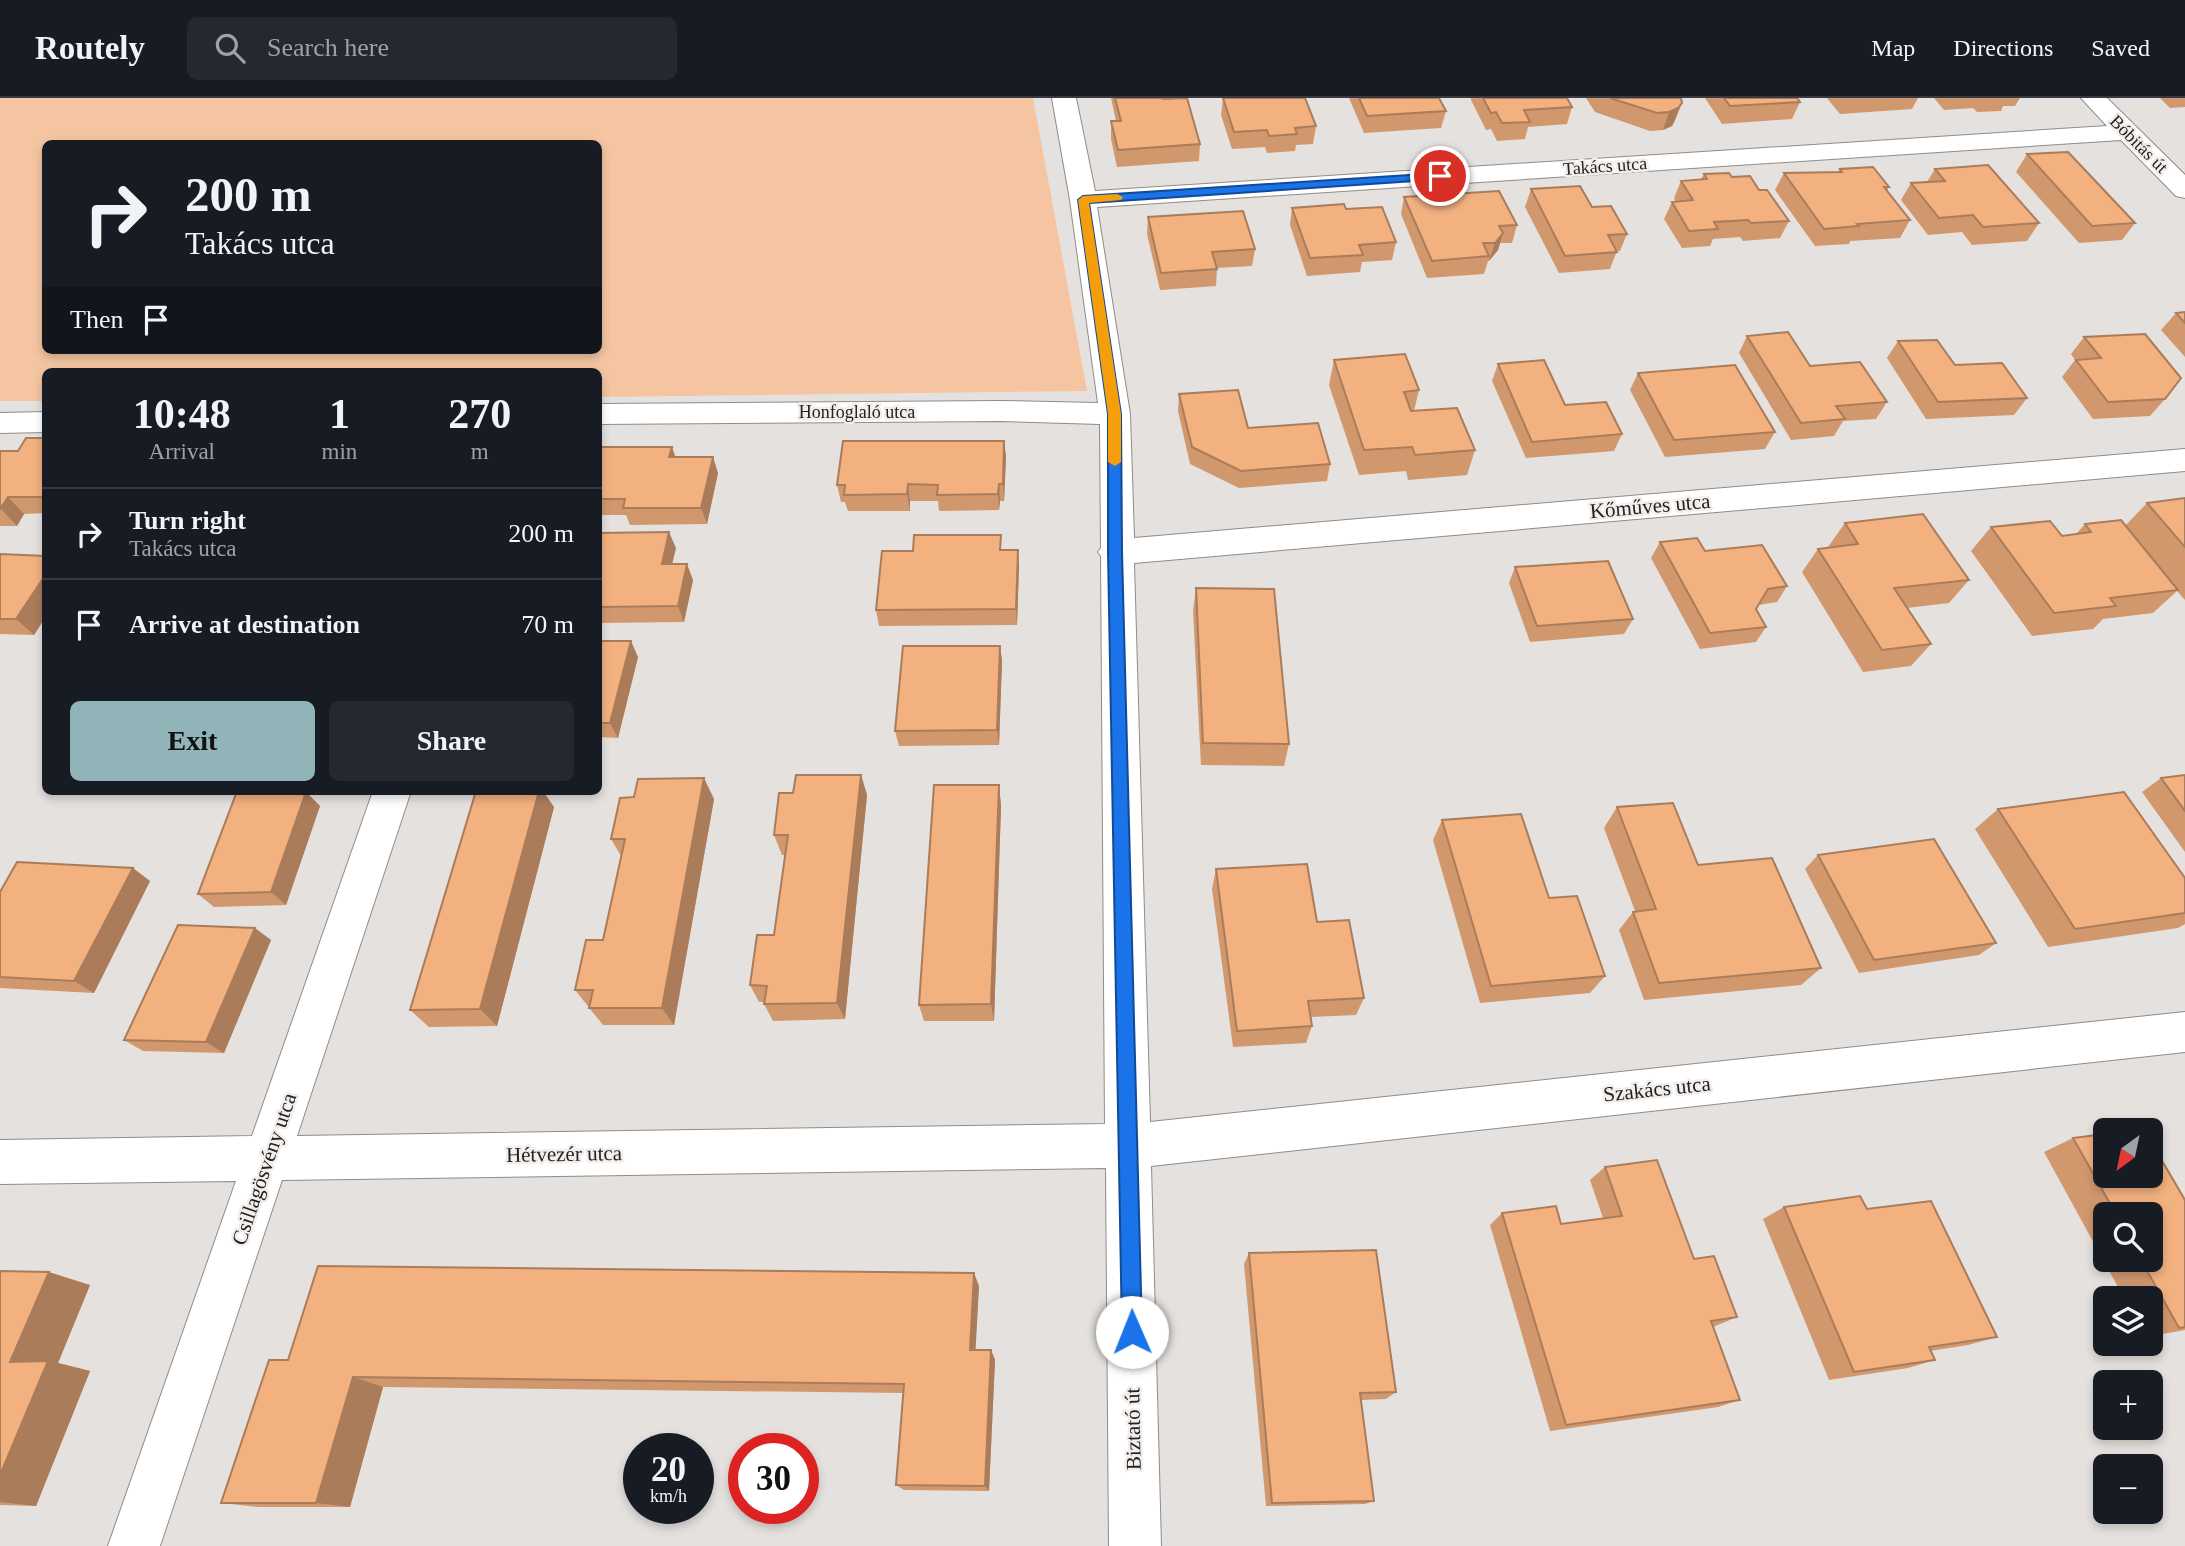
<!DOCTYPE html>
<meta charset="utf-8">
<style>
:root{--surface:#171b24;--page:#242831;--text:#f1f3f6;--muted:#9ea1a6;--line:#363941;--accent:#90b4b7}
body{margin:0;font-family:Georgia,serif;background:var(--page);color:var(--text);height:100vh;display:flex;flex-direction:column;font-size:26px;white-space:nowrap}
*{box-sizing:border-box;margin:0}
p{font-size:23px;color:var(--muted)}
.icon{flex:none;width:38px;height:38px;fill:none;stroke:currentColor;stroke-width:2;stroke-linecap:round;stroke-linejoin:round}
.map{position:relative;flex:1;overflow:hidden}
.details{position:absolute;left:42px;top:270px;width:560px;height:427px;display:flex;flex-direction:column;background:var(--surface);border-radius:10px;box-shadow:0 4px 10px #0003}
.details>*{flex:none}
.top-card{position:absolute;left:42px;top:42px;width:560px;height:214px;border-radius:10px;box-shadow:0 4px 10px #0003;background:#171b24;color:var(--text);overflow:hidden}
.needle{width:46px;rotate:213deg}
.buttons{position:absolute;left:2093px;top:1020px;display:grid;gap:14px}
.buttons a{display:grid;place-items:center;width:70px;height:70px;border-radius:10px;background:var(--surface);box-shadow:0 4px 10px #0003;font-size:35px}
.speed{position:absolute;left:623px;top:1335px;display:flex;gap:14px;font-size:35px;font-weight:700;text-align:center}
.speed>*{display:grid;place-content:center;width:91px;height:91px;border-radius:50%;background:var(--surface);box-shadow:0 4px 10px #0003;line-height:1}
.speed small{font-size:18px;font-weight:400}
.speed .limit{border:10px solid #d22;background:#fff;color:#111}
.pin{position:absolute;display:grid;place-items:center;width:60px;height:60px;color:#fff;margin:-30px;border:4px solid #fff;border-radius:50%;box-shadow:0 2px 7px #0007}
.me{position:absolute;width:77px;margin:-38px;rotate:359deg;stroke-linejoin:round;filter:drop-shadow(0 0 5px #0008)}
.turn{display:flex;align-items:center;gap:24px;height:147px;padding:0 28px;font-size:32px}
.turn .icon{width:91px;height:91px;stroke-width:2.5}
.turn b{display:block;font-size:49px;line-height:60px}
.then{display:flex;align-items:center;height:66px;padding:0 28px;background:#0003;gap:14px;font-size:26px}
.eta{display:flex;justify-content:space-evenly;align-items:center;height:119px;text-align:center}
.eta b{font-size:42px;font-weight:600;line-height:49px}
.primary-button{display:flex;gap:14px;margin-top:auto;padding:14px 28px}
.primary-button a{flex:1;height:80px;border-radius:10px;background:var(--accent);color:#111;font-size:28px;font-weight:600;line-height:80px;text-align:center}
.primary-button a+a{background:var(--page);color:var(--text)}
ul{padding:0;list-style:none}
li{display:flex;align-items:center;gap:21px;height:91px;padding:0 28px;border-top:2px solid var(--line)}
li div{flex:1}
li b{display:block;font-size:26px}
li em{font-style:normal}
header{display:flex;align-items:center;gap:42px;box-sizing:border-box;height:98px;padding:0 35px;background:var(--surface);border-bottom:2px solid var(--line)}
header strong{font-size:33px}
nav{display:flex;gap:38px;margin-inline-start:auto;font-size:24px}
.search{width:490px;height:63px;background:var(--page);display:flex;align-items:center;gap:18px;box-sizing:border-box;padding:0 24px;border-radius:10px;color:var(--muted);font-size:26px}
.map>svg:first-child{display:block}
.green{fill:#f5c5a2;fill-rule:evenodd}
.lines{fill:none;stroke-linecap:round;stroke-linejoin:round}
.street-casing{stroke:#8f8c89;stroke-width:2}
.street{fill:#fff;fill-rule:evenodd}
.wall{fill:#d1986e;fill-rule:evenodd}
.shaded-wall{fill:#aa7c5a}
.building{fill:#f3b180;stroke:#aa7c5a;stroke-width:2}
.route{fill:#1a73e8;stroke:#114b97;stroke-width:2}
.slow{fill:#f59e0b}
.labels{text-anchor:middle;stroke-width:5;stroke-linejoin:round;paint-order:stroke}
.far-street-label{font-size:18px;fill:#232221;stroke:#f3eeec}
.street-label{font-size:21px;fill:#232221;stroke:#f3eeec}
</style>
<header>
<strong>Routely</strong>
<div class="search"><svg class="icon" aria-label="search" viewBox="0 0 24 24"><circle cx="10" cy="10" r="6"/><path d="M15 15l6 6"/></svg>Search here</div>
<nav><a>Map</a><a>Directions</a><a>Saved</a></nav>
</header>
<div class="map">
<svg width="2185" height="1448" viewBox="0 0 2185 1448">
<rect width="100%" height="100%" fill="#e5e1de"/>
<path class="green" d="M0 0H1033L1087 293 599 299 598 273H46L45 303H0ZM46 46H598V252H46Z"/>
<g class="lines">
<g class="street-casing">
<path id="street" d="M1052 0H1076L1095 93 2107 28 2081 0H2107L2185 77V100L2176 98 2121 42 1097 109 1130 316 1134 440 2185 351V373L1134 465 1150 1024 2185 914V954L1151 1068 1161 1448H1109L1106 1070 282 1082 160 1448H108L236 1083 0 1086V1042L252 1038 373 693H411L297 1038 1105 1026 1101 458 1098 454 1101 450 1100 326 1001 323 598 326V306L1001 303 1098 305 1070 102Z
M46 314V334L0 335V315Z"/>
</g>
<use href="#street" class="street"/>
</g>
<path class="wall" d="M1111 0H1162L1200 46 1199 63 1117 69 1111 41V23H1116Z
M1223 0 1316 28 1313 46 1296 47 1295 53 1267 55 1265 49 1232 51 1221 17Z
M1349 0H1439L1446 13 1441 30 1364 35Z
M1471 0H1567L1572 9 1567 26 1528 29 1525 41 1497 43 1491 31 1486 32 1471 2Z
M1586 0H1681L1675 22 1672 28 1663 32 1650 33 1595 14Z
M1705 0H1797L1800 4 1792 21 1722 26Z
M1827 0H1918L1912 11 1840 16Z
M1934 0H2020L2015 8H2003L2001 13 1977 14 1973 10 1944 12Z
M2160 0H2185V9L2170 10Z
M2027 56 2135 125 2122 142 2079 145 2016 74Z
M1840 71 1889 89 1887 93 1910 122 1900 140 1850 143 1849 146 1815 148 1775 92 1784 75 1838 74Z
M1935 71 2039 125 2027 143 1972 147 1962 134 1928 137 1901 102 1911 85 1927 84Z
M1704 76 1732 79 1759 92 1789 123 1780 140 1743 143 1740 139 1713 141 1710 148 1682 150 1664 121 1672 104H1676L1674 100 1681 83 1701 81Z
M1531 91 1592 109 1627 136 1620 153H1617L1610 171 1559 175 1525 109Z
M1404 99 1517 127 1512 145H1500L1498 152 1489 163H1488L1484 176 1427 180 1401 116Z
M1292 110 1346 111 1396 144 1392 162 1362 164 1360 174 1307 178 1290 127Z
M1148 119 1255 151 1252 168 1217 170 1216 188 1160 192 1147 136Z
M2185 214V259L2161 232 2176 215Z
M1747 238 1810 268 1887 304 1876 321 1843 323 1834 338 1791 342 1739 255Z
M2084 239 2165 301 2150 318 2093 321 2062 279 2075 262 2071 256Z
M1898 243 1955 267 2027 300 2014 317 1926 321 1887 260Z
M1334 262 1419 292 1414 313 1475 352 1467 377 1408 382 1406 373 1359 377 1329 287Z
M1498 266 1565 307 1622 336 1614 353 1526 360 1492 283Z
M1638 275 1775 334 1765 351 1665 359 1630 292Z
M1179 296 1248 330 1330 366 1327 383 1239 390 1190 366 1178 313Z
M46 340V415L24 416 17 428H0V353H18Z
M1004 343 1006 359 1004 403H1000L999 412 939 413 938 403H910V413H848L845 404H841L837 387Z
M598 349 676 359 718 375 707 426 630 427 626 417H598Z
M2185 400V502L2177 493 2153 515 2103 521 2093 531 2032 538 1971 453 1991 429 2062 438 2076 436 2085 426 2125 428 2147 405Z
M1845 425 1969 482 1949 505 1907 510 1931 546 1911 568 1863 574 1802 474 1818 451 1829 450 1828 449Z
M598 435 676 450 672 466 693 482 684 524 598 525Z
M1660 444 1705 453 1787 488 1777 504 1759 507 1756 511 1766 529 1756 544 1700 551 1651 460Z
M1018 452 1019 468 1017 527 879 528 876 512 913 453Z
M0 456 46 458V518L34 537 0 536Z
M1515 469 1633 521 1624 536 1530 544 1509 485Z
M1196 490 1289 646 1284 668 1201 667 1193 513Z
M598 543 638 559 618 640 598 639Z
M1000 548 1002 563 999 647 899 648 895 633Z
M861 677 867 697 845 921 773 923 764 906V904H759L750 887 774 837 785 757H782L774 737 793 695Z
M2185 677V754L2142 694 2161 680Z
M999 687 1001 708 994 923H924L919 907Z
M306 694 320 708 286 807 214 809 198 796Z
M714 701 674 927H603L575 892 603 842 621 758 611 741Z
M554 709 497 928 429 929 410 912Z
M1617 709 1698 767 1821 870 1801 887 1644 902 1619 832 1633 814 1635 813 1604 730Z
M1998 711 2185 780V826L2178 830 2048 849 1975 731Z
M1442 722 1549 800 1605 878 1590 895 1480 905 1433 742Z
M1818 757 1996 845 1979 857 1859 875 1805 771Z
M1216 771 1317 824 1364 900 1356 917 1311 919 1312 928 1306 945 1233 949 1212 791Z
M150 783 94 895 0 890V794Z
M271 842 224 955 143 953 124 942Z
M2073 1040 2185 1102V1232L2151 1238V1200H2124L2044 1054ZM2105 1116H2151V1162H2105Z
M1605 1069 1694 1161 1737 1219 1713 1229 1740 1302 1718 1309 1550 1333 1490 1127 1502 1115 1561 1126 1603 1120 1590 1082Z
M1784 1109 1867 1111 1997 1239 1968 1247 1930 1253 1935 1262 1908 1270 1829 1282 1763 1121Z
M1249 1155 1396 1294 1386 1301 1361 1302 1374 1403 1365 1406 1266 1408 1244 1166Z
M0 1173 90 1187 58 1265 90 1273 36 1408 0 1407Z
M979 1188 975 1252H991L995 1262 989 1393 904 1392 896 1387 903 1295 383 1289 350 1409H258L221 1405 288 1262Z"/>
<path class="shaded-wall" d="M1682 5 1675 22 1672 28 1663 32 1669 14Z
M1503 135 1498 152 1489 163 1495 145Z
M1004 343 1006 359 1004 403 1003 386Z
M672 349 678 366 669 359Z
M713 359 718 375 707 426 701 410Z
M908 386 910 403V413L907 396Z
M999 386 1000 403 999 412 998 396Z
M8 399 24 416 17 428 1 411Z
M669 434 676 450 668 482 662 466Z
M1018 452 1019 468 1017 527 1016 511Z
M687 466 693 482 684 524 678 508Z
M46 476V518L34 537 16 521Z
M631 543 638 559 618 640 610 625Z
M1000 548 1002 563 999 647 997 632Z
M861 677 867 697 845 921 837 905Z
M704 680 714 701 674 927 662 910Z
M999 687 1001 708 994 923 991 906Z
M539 693H543L554 709 497 928 480 911Z
M306 694 320 708 286 807 271 794Z
M133 770 150 783 94 895 74 883Z
M255 830 271 842 224 955 206 944Z
M49 1174 90 1187 58 1265 90 1273 36 1408 0 1404V1377L10 1264Z
M974 1175 979 1188 975 1262 970 1252Z
M991 1252 995 1262 989 1393 985 1388Z
M353 1279 383 1289 350 1409 316 1405Z"/>
<path class="building" d="M1115 0H1162L1163 1 1187 0 1200 46 1118 52 1111 23H1121Z
M1223 0H1305L1316 28 1295 30 1297 36 1269 38 1267 32 1234 34Z
M1359 0H1439L1446 13 1367 18Z
M1483 0H1567L1572 9 1524 12 1530 24 1502 25 1496 14 1491 15Z
M1610 0H1681L1682 5 1678 10 1669 14 1657 15Z
M1724 0H1797L1800 4 1730 8Z
M2068 54 2135 125 2092 128 2027 56Z
M1988 67 2039 125 1983 129 1973 117 1939 120 1911 85 1945 83 1935 71Z
M1873 69 1889 89H1884L1910 122 1857 126 1859 128 1824 131 1784 75 1842 74 1840 71Z
M1729 75 1732 79 1750 78 1759 92H1767L1789 123 1751 125 1748 122 1714 124 1718 131 1689 133 1672 104 1693 102 1681 83 1707 81 1704 76Z
M1580 88 1592 109 1611 108 1627 136 1608 137 1617 154 1565 158 1531 91Z
M1499 93 1517 127 1499 128 1503 135 1495 145H1483L1489 158 1432 163 1404 99Z
M1344 106 1346 111 1382 109 1396 144 1359 147 1363 157 1310 160 1292 110Z
M1243 113 1255 151 1212 154 1217 171 1161 175 1148 119Z
M2185 214V225L2176 215Z
M1788 234 1810 268 1860 264 1887 304 1836 308 1845 321 1801 325 1747 238Z
M2145 236 2181 280 2165 301 2108 304 2076 262 2101 260 2084 239Z
M1937 242 1955 267 2002 265 2027 300 1938 304 1898 243Z
M1405 256 1419 292 1404 294 1411 313 1457 310 1475 352 1415 357 1412 349 1364 352 1334 262Z
M1544 262 1565 307 1606 304 1622 336 1532 344 1498 266Z
M1735 267 1775 334 1674 342 1638 275Z
M1238 292 1248 330 1318 325 1330 366 1241 373 1192 349 1179 296Z
M26 340H46V399H8L0 411V353H18Z
M843 343H1004L1003 386H999L998 396 937 397 938 387 908 386 907 396 844 397 845 387H837Z
M598 349H672L669 359H713L701 410H623L625 401H598Z
M2185 400V449L2147 405Z
M1923 416 1969 482 1894 490 1931 546 1882 552 1818 451 1858 446 1845 425Z
M2121 422 2178 492 2110 500 2116 508 2054 515 1991 429 2050 423 2062 438 2091 434 2085 426Z
M669 434 662 466H687L678 508 598 509V435Z
M914 437H1001L1000 452H1018L1016 511 876 512 882 453H913Z
M1697 440 1705 453 1762 447 1787 488 1768 491 1756 511 1766 529 1710 535 1660 444Z
M0 456 46 458V476L16 521H0Z
M1608 463 1633 521 1537 528 1515 469Z
M1196 490 1274 491 1289 646 1203 645Z
M598 543H631L610 625H598Z
M903 548H1000L997 632 895 633Z
M796 677H861L837 905 764 906 767 888 750 887 757 837H774L788 737H774L779 695H793Z
M2185 677V713L2161 680Z
M704 680 662 910H589L593 892H575L586 842H603L625 741H611L620 700 634 699 638 681Z
M934 687H999L991 906 919 907Z
M476 693H539L480 911 410 912Z
M306 694 271 794 198 796 236 696Z
M2124 694 2185 780V815L2075 831 1998 711Z
M1673 705 1698 767 1772 760 1821 870 1659 885 1633 814 1656 811 1617 709Z
M1521 716 1549 800 1577 798 1605 878 1491 888 1442 722Z
M1934 741 1996 845 1874 862 1818 757Z
M17 764 133 770 74 883 0 879V794Z
M1307 766 1317 824 1349 822 1364 900 1308 903 1312 928 1237 933 1216 771Z
M178 827 255 830 206 944 124 942Z
M2105 1036V1078H2151V1044L2185 1102V1229L2179 1230 2141 1162H2151V1116H2116L2073 1040Z
M1657 1062 1694 1161 1714 1158 1737 1219 1711 1223 1740 1302 1566 1327 1502 1115 1556 1108 1561 1126 1622 1118 1605 1069Z
M1860 1098 1867 1111 1931 1103 1997 1239 1929 1249 1935 1262 1854 1274 1784 1109Z
M1376 1152 1396 1294 1360 1295 1374 1403 1272 1405 1249 1155Z
M318 1168 974 1175 970 1252H991L985 1388 896 1387 904 1286 353 1279 316 1405H221L269 1262H288Z
M0 1173 49 1174 10 1264 48 1263 0 1377Z"/>
<path class="route" d="M1440 75 1444 76V81L1089 105 1121 316 1122 454 1142 1234 1139 1242 1132 1244 1124 1242 1122 1234 1108 454V316L1078 102 1083 98Z"/>
<path class="slow" d="M1117 96 1123 99 1121 102 1089 105 1121 316V364L1115 368 1108 364V316L1078 102 1083 98Z"/>
<g class="labels">
<g class="far-street-label">
<text transform="translate(2139 46) rotate(45)" y="6">Bóbitás út</text>
<text transform="translate(1605 68) rotate(-4)" y="6">Takács utca</text>
<text x="857" y="320">Honfoglaló utca</text>
</g>
<g class="street-label">
<text transform="translate(1650 408) rotate(-5)" y="7">Kőműves utca</text>
<text transform="translate(1657 991) rotate(-6)" y="7">Szakács utca</text>
<text transform="translate(564 1056) rotate(-1)" y="7">Hétvezér utca</text>
<text transform="translate(264 1071) rotate(-71)" y="7">Csillagösvény utca</text>
<text transform="translate(1133 1331) rotate(-91)" y="7">Biztató út</text>
</g>
</g>
</svg>
<div class="buttons">
<a><svg class="needle" viewBox="-14 -14 28 28"><path d="M0-13l5 13h-10z" fill="#e53935"/><path d="M0 13l5-13h-10z" fill="#9ea1a6"/></svg></a>
<a><svg class="icon" aria-label="search" viewBox="0 0 24 24"><circle cx="10" cy="10" r="6"/><path d="M15 15l6 6"/></svg></a>
<a><svg class="icon" aria-label="layers" viewBox="0 0 24 24"><path d="M12 4l9 5-9 5-9-5zM3 14l9 5 9-5"/></svg></a>
<a>+</a>
<a>−</a>
</div>
<div class="speed"><div>20<small>km/h</small></div><div class="limit">30</div></div>
<div class="pin" style="left:1440px;top:78px;background:#d93025"><svg class="icon" aria-label="arrive" viewBox="0 0 24 24"><path d="M6 21V4h12l-3 4 3 4H6"/></svg></div>
<svg class="me" style="left:1132px;top:1234px" viewBox="-20 -20 40 40"><circle r="19" fill="#fff"/><path d="M0-13L10 11 0 6-10 11z" fill="#1a73e8"/></svg>
<div class="top-card">
<div class="turn"><svg class="icon" aria-label="right" viewBox="0 0 24 24"><path d="M7 20v-9h11M14 6l5 5-5 5"/></svg><div><b>200 m</b>Takács utca</div></div>
<div class="then">Then<svg class="icon" aria-label="arrive" viewBox="0 0 24 24"><path d="M6 21V4h12l-3 4 3 4H6"/></svg></div>
</div>
<section class="details">
<div class="eta">
<div><b>10:48</b><p>Arrival</p></div>
<div><b>1</b><p>min</p></div>
<div><b>270</b><p>m</p></div>
</div>
<ul>
<li><svg class="icon" aria-label="right" viewBox="0 0 24 24"><path d="M7 20v-9h11M14 6l5 5-5 5"/></svg><div><b>Turn right</b><p>Takács utca</p></div><em>200 m</em></li>
<li><svg class="icon" aria-label="arrive" viewBox="0 0 24 24"><path d="M6 21V4h12l-3 4 3 4H6"/></svg><div><b>Arrive at destination</b></div><em>70 m</em></li>
</ul>
<div class="primary-button"><a>Exit</a><a>Share</a></div>
</section>
</div>
